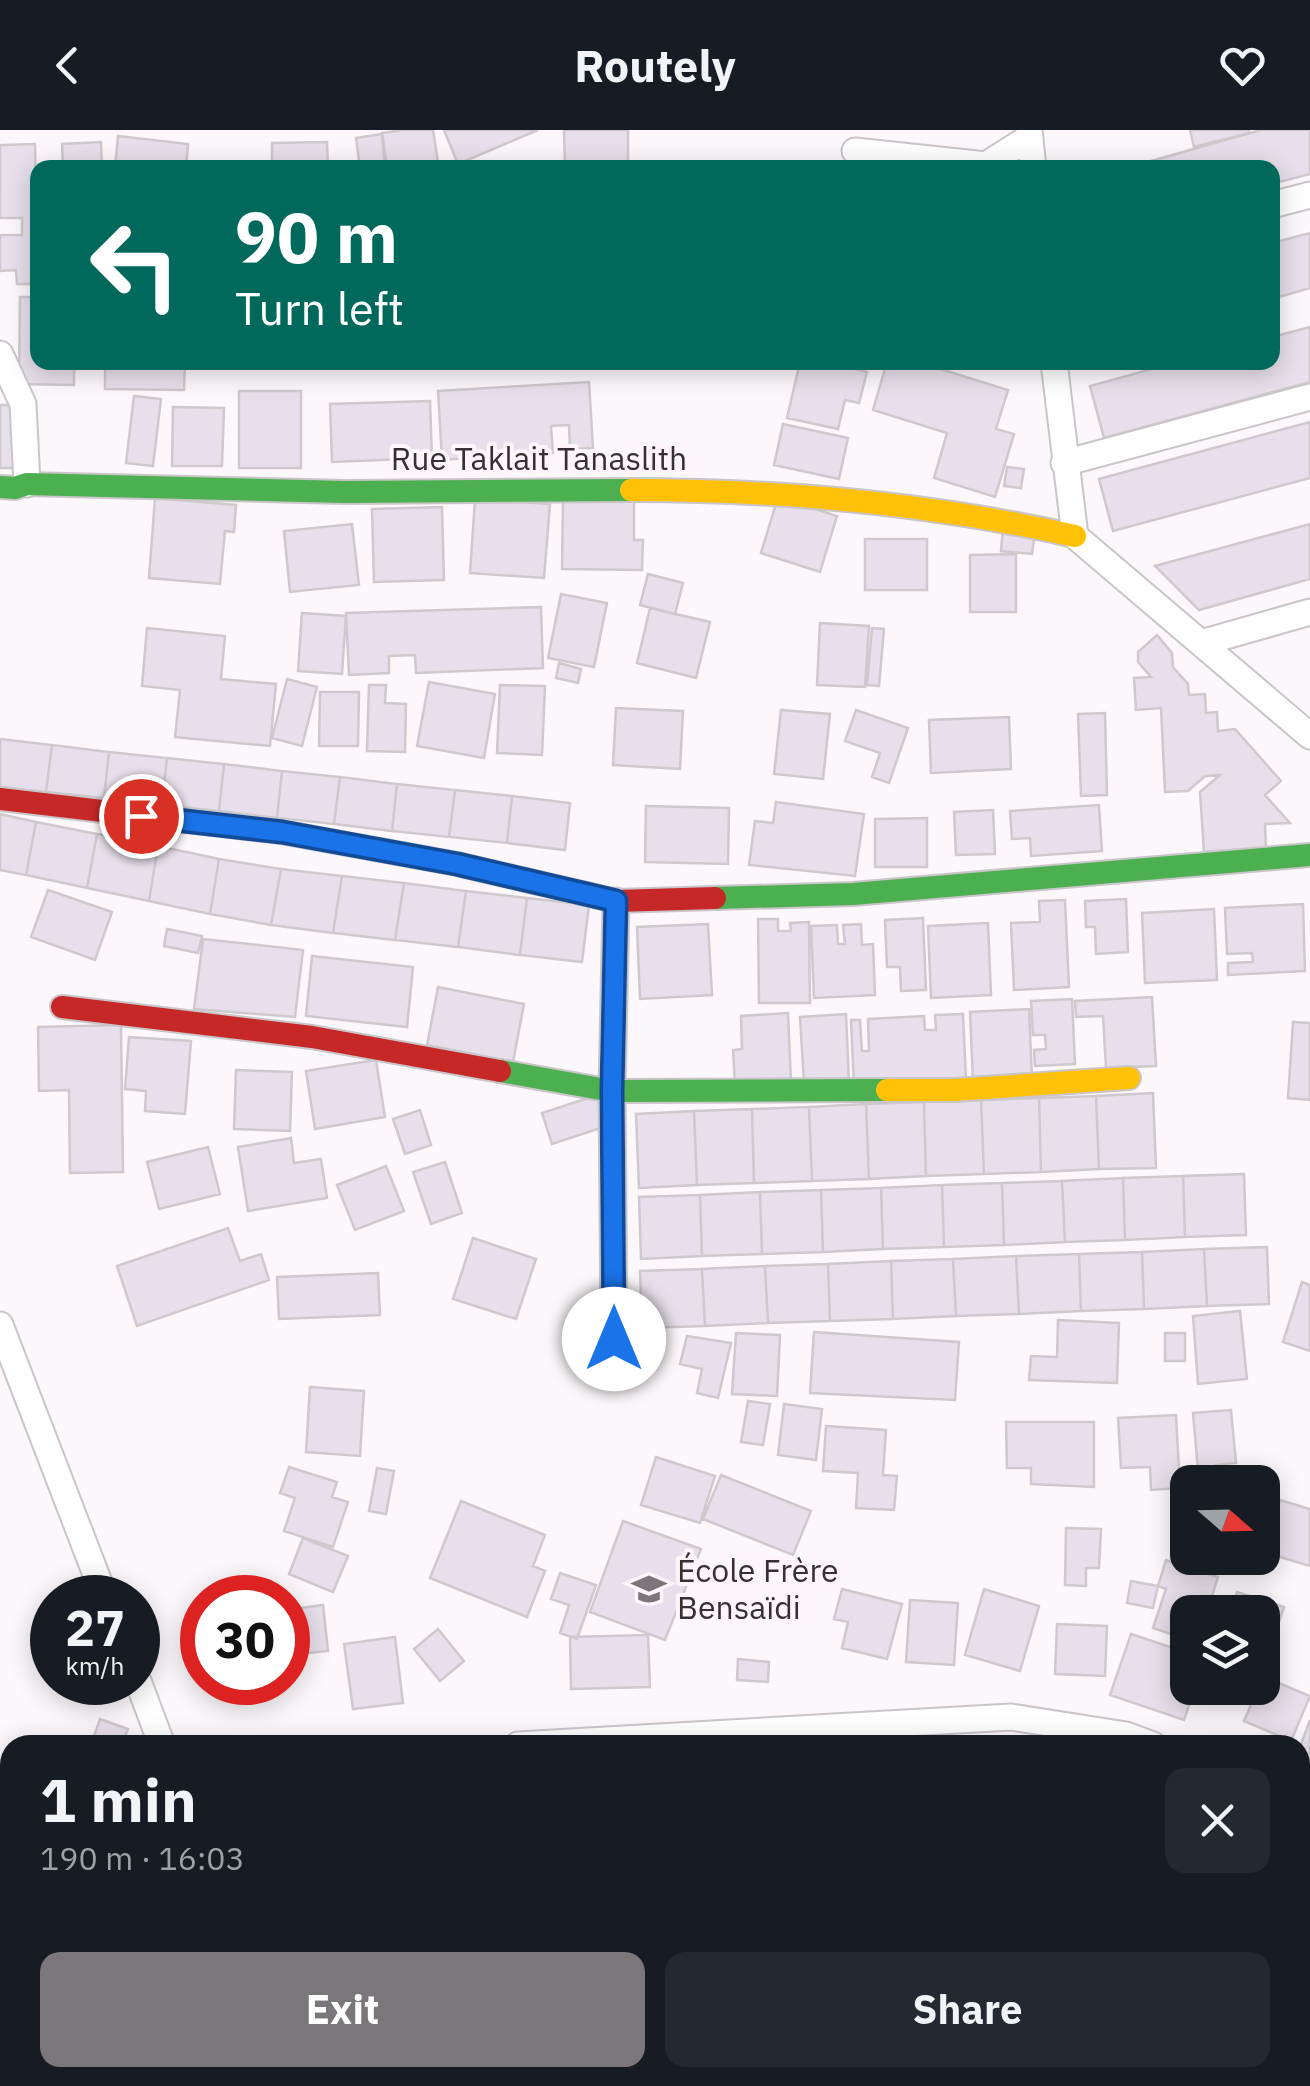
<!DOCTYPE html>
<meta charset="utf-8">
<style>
:root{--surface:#171b24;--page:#242831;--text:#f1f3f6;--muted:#9ea1a6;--accent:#7b7679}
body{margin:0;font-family:"IBM Plex Sans",sans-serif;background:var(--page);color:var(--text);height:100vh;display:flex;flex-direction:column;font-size:38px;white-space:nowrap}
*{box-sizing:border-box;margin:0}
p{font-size:32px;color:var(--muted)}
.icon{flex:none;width:55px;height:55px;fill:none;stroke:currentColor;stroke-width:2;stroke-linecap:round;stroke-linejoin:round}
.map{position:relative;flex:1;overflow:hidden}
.details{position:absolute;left:0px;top:1605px;width:1310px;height:352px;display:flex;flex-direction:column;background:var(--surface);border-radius:30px 30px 0 0;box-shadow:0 5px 25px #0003}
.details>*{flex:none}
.guide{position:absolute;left:30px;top:30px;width:1250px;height:210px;border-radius:20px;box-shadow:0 5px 25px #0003;background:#00695c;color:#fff;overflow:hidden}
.needle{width:65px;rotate:110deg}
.controls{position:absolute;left:1170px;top:1335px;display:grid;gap:20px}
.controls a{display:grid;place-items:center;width:110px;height:110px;border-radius:20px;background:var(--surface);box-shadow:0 5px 25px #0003;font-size:50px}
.speed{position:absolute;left:30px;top:1445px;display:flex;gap:20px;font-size:50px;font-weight:700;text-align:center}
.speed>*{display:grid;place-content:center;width:130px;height:130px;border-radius:50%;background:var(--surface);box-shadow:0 5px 25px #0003;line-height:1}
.speed small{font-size:25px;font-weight:400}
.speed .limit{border:15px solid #d22;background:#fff;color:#111}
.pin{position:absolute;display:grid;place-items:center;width:85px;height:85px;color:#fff;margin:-42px;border:5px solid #fff;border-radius:50%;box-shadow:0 2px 10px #0007}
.me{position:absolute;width:110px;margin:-55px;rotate:0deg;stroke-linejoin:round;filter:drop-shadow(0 0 8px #0008)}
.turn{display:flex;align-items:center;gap:35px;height:210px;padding:0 40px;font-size:45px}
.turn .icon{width:130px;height:130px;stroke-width:2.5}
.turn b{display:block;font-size:70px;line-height:85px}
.round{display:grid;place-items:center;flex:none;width:105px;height:105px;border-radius:20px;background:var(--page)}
.overview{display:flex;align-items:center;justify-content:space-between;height:170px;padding:0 40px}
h1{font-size:60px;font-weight:700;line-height:75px}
.button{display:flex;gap:20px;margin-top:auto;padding:20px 40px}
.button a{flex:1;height:115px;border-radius:20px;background:var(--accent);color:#fff;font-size:40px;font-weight:700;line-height:115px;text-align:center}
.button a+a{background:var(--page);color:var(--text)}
header{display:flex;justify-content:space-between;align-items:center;height:130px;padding:0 40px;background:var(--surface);font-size:45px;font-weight:700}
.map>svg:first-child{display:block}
.building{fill:#e7dfeb;stroke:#cdc9cd;stroke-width:2.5}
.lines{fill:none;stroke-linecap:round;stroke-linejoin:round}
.street-casing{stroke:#c9c5c8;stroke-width:29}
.fast-casing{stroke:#c9c5c8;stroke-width:26}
.slow-casing{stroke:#c9c5c8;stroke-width:26}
.jam-casing{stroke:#c9c5c8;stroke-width:26}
.street{stroke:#fffefe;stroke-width:25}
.fast{stroke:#4caf50;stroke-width:22}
.slow{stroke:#ffc107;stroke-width:22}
.jam{stroke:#c62828;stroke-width:22}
.route-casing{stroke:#114b97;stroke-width:25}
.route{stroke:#1a73e8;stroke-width:18}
.labels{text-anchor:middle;stroke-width:8;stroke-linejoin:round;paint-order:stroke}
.street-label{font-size:32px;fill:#353033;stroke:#fef5fb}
.poi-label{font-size:32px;fill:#353033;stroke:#fef5fb;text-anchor:start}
</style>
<header><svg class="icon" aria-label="back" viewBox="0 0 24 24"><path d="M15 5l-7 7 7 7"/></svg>Routely<svg class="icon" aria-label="heart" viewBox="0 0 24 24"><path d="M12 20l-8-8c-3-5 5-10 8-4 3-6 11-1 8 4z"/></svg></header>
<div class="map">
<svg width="1310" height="1956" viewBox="0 0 1310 1956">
<rect width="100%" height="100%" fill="#fcf7fa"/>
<path class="building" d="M402 0H433L439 38H387L382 3Z
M444 0H538L458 34Z
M564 0H628V38H565Z
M1190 0H1249V3L1194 17Z
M1261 0H1310V44L1272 54V38H1126Z
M382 4 385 38H360L356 8Z
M118 6 188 14 186 38H115Z
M101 12 102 38H63L62 14Z
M327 12 328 38H272V13Z
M35 14 38 154H17L16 140 0 141V105H22V88H0V15Z
M1310 103V158L1272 169V113Z
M20 167H38V232H87L74 235V255L19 254Z
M1310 197V252L1104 308 1090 256 1177 232H1272V207Z
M105 232H185L184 260 105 259Z
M800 232H828L867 242 859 273 845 270 838 299 787 288Z
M887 232H918L1008 260 996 299 1014 304 995 367 934 348 947 303 873 280Z
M589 252 593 318 570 319 569 295 551 296 553 323 442 330 438 261Z
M239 261H301V338H239Z
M134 266 161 269 153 336 126 333Z
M430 271 432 328 332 332 330 274Z
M0 275H17L14 338H0Z
M173 277 224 278 222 336H172Z
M1310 292V348L1113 401 1099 349Z
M783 294 848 308 839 349 774 335Z
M1007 337 1024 339 1021 358 1004 356Z
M778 367 837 386 820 442 761 423Z
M155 368 236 375 234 402 225 401 220 454 149 448Z
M475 369 550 374 544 448 470 443Z
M563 369 634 370V410H643L642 440 562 439Z
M442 377 444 450 374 452 372 379Z
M352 394 359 455 290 462 284 401Z
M1310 394V449L1199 480 1155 436Z
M1003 397 1035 401 1032 424 1001 421Z
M865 409H927V460H865Z
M1016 424V482H970V425Z
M648 444 683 453 675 484 640 475Z
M561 464 607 473 594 537 548 528Z
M541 477 543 538 416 543 415 525 389 526V543L349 545 346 483Z
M650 478 710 492 696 548 637 533Z
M302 483 346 486 342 544 298 541Z
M820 493 869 496 865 557 817 555Z
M147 498 225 506 221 549 276 554 270 616 175 607 180 560 142 556Z
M872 498 884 499 879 556 867 555Z
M1157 505 1172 523 1173 537 1188 554 1189 565 1205 564 1206 583 1217 582 1218 601 1235 599 1281 651 1265 665 1290 693 1265 694 1266 718 1204 722 1200 662 1220 645 1205 646 1188 661 1165 662 1161 578 1136 580 1134 548 1151 547 1138 532V522Z
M559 533 581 539 578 553 556 548Z
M287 549 317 557 302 616 272 608Z
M429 552 495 564 484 628 417 616Z
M369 555H386L385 573 406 574 405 622 367 621Z
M500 555 545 556 542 625 497 623Z
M320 562H359L358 616H319Z
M616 578 683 581 680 639 613 635Z
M781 580 830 584 823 649 774 644Z
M856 580 908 598 889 653 872 647 880 623 845 611Z
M1105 583 1107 665 1081 666 1078 584Z
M1009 587 1011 639 931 643 929 590Z
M0 609 52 615 46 662 0 657Z
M52 615 109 622 104 668 46 662Z
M109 622 167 628 162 675 104 668Z
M167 628 224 634 219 681 162 675Z
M224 634 282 641 277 688 219 681Z
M282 641 340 647 334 694 277 688Z
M340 647 397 654 392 701 334 694Z
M397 654 455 660 449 707 392 701Z
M455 660 512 666 507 713 449 707Z
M512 666 570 673 565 720 507 713Z
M776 672 864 684 855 746 749 735 755 691 773 693Z
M1099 675 1102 721 1031 726 1030 708 1012 709 1010 681Z
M646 676 729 678 728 734 645 732Z
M993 680 995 724 956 725 954 682Z
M0 684 36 692 26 745 0 740Z
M927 688V737H875V689Z
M36 692 97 704 87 758 26 745Z
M97 704 158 716 149 771 87 758Z
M158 716 219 729 210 784 149 771Z
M219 729 281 739 271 795 210 784Z
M281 739 342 746 333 803 271 795Z
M342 746 404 753 395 810 333 803Z
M404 753 466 761 458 817 395 810Z
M48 760 112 782 95 830 31 807Z
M466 761 527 768 520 825 458 817Z
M527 768 589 775 582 832 520 825Z
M1126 769 1128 822 1096 824 1095 797H1086L1085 771Z
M1065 770 1069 857 1014 860 1011 793 1040 792 1039 771Z
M1303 774 1305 841 1228 845V833L1253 832 1252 823 1227 824 1225 778Z
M1214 779 1217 850 1145 853 1142 783Z
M923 788 926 860 901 861 900 837H887L885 790Z
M758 789H778V801H791L790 793 809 792 810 873H759Z
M988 793 991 865 931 868 928 796Z
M708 794 712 865 640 869 637 797Z
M861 794 862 815 873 814 875 865 814 868 811 796 837 795 838 814H845L843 795Z
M167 799 202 806 198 823 164 816Z
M203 809 303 820 295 887 194 879Z
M312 826 413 837 407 897 306 886Z
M438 857 524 874 513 932 427 915Z
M1152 867 1156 936 1106 938 1103 886 1076 887 1075 871Z
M1072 869 1075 934 1035 936 1034 920 1046 919 1045 905H1033L1031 871Z
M1029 879 1032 948 973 951 970 882Z
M788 883 791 952 735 955 733 920 742 919 741 886Z
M846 884 849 952 804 954 800 887Z
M963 884 966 950 854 956 851 890H860L862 921H869L868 889 924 886 925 900H936L935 885Z
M1293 892 1310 893V970L1288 968Z
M121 895 123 1042 70 1043 69 960 39 961 38 897Z
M129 907 191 911 185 984 145 981 146 961 125 959Z
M376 930 385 987 315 999 306 941Z
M236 940 292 942 290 1001 234 999Z
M1153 963 1156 1038 1099 1039 1096 966Z
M597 965 607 996 552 1014 542 983Z
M1096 966 1099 1039 1041 1042 1039 968Z
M1039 968 1041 1042 984 1044 981 970Z
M981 970 984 1044 926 1046 924 972Z
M924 972 926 1046 869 1049 866 974Z
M866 974 869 1049 812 1051 809 977Z
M809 977 812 1051 754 1053 752 979Z
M752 979 754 1053 697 1055 694 981Z
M420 980 431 1015 405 1024 393 989Z
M694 981 697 1055 639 1058 636 984Z
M291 1008 294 1033 321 1029 327 1068 248 1081 238 1017Z
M208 1017 220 1064 159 1079 147 1032Z
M445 1032 462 1083 431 1094 413 1042Z
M386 1036 404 1081 355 1100 337 1055Z
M1244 1044 1246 1105 1185 1107 1183 1046Z
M1183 1046 1185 1107 1125 1110 1123 1048Z
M1123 1048 1125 1110 1065 1112 1062 1051Z
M1062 1051 1065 1112 1004 1115 1002 1053Z
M1002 1053 1004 1115 944 1117 942 1055Z
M942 1055 944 1117 883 1119 881 1058Z
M881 1058 883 1119 823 1122 821 1060Z
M821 1060 823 1122 762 1124 760 1062Z
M760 1062 762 1124 702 1126 700 1065Z
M700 1065 702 1126 641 1129 639 1067Z
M228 1098 240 1131 261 1124 269 1150 137 1196 117 1136Z
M473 1108 536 1129 516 1189 453 1169Z
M1267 1117 1269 1174 1207 1176 1204 1119Z
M1204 1119 1207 1176 1144 1179 1142 1122Z
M1142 1122 1144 1179 1081 1181 1079 1124Z
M1079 1124 1081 1181 1019 1184 1016 1126Z
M1016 1126 1019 1184 956 1186 953 1129Z
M953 1129 956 1186 893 1189 891 1131Z
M891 1131 893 1189 830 1191 828 1134Z
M828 1134 830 1191 768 1193 765 1136Z
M765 1136 768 1193 705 1196 702 1139Z
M702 1139 705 1196 642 1198 640 1141Z
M378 1143 380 1185 279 1189 277 1147Z
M1302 1152 1310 1155V1221L1283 1212Z
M622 1163 641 1165 636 1204 618 1201Z
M1240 1181 1247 1249 1198 1254 1193 1186Z
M1058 1190 1119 1193 1117 1253 1029 1250 1031 1226 1057 1227Z
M814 1202 959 1212 955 1270 810 1263Z
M736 1203 780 1205 777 1266 732 1264Z
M1165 1203H1185V1231H1165Z
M687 1206 731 1213 718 1268 697 1263 702 1239 680 1234Z
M310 1257 364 1261 360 1326 306 1322Z
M748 1271 770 1274 763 1315 741 1312Z
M784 1274 822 1279 816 1330 778 1325Z
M1231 1280 1236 1333 1216 1335 1218 1352H1199L1193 1283Z
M1176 1285 1180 1358 1151 1360 1150 1337 1121 1338 1118 1288Z
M1006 1292H1094V1357L1031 1354V1338H1007Z
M826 1296 886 1300 883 1345 897 1346 894 1380 856 1378 858 1343 823 1341Z
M656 1327 715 1346 700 1393 641 1375Z
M289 1337 337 1352 332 1367 348 1372 333 1417 284 1401 295 1368 280 1363Z
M377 1338 394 1341 386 1384 369 1381Z
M721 1345 811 1381 793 1425 703 1389Z
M1280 1370 1310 1379V1436L1264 1422Z
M461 1371 545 1405 533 1436 545 1441 527 1487 430 1448Z
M623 1391 701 1419 665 1510 590 1482Z
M1066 1398 1101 1399 1099 1438H1086V1456L1065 1455Z
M303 1408 348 1426 333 1462 289 1444Z
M1166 1430 1218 1447 1207 1482H1188V1510L1153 1498 1166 1459 1158 1456Z
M560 1443 596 1455 577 1509 560 1503 569 1475 551 1469Z
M1131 1451 1158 1456 1153 1478 1127 1473Z
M842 1459 902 1474 887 1529 842 1518 848 1492 834 1489Z
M984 1459 1039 1476 1020 1541 965 1525Z
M1237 1462 1284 1477 1266 1531 1262 1529V1482H1230Z
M910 1470 958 1473 954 1535 906 1532Z
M323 1475 328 1521 298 1524 293 1479Z
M1057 1494 1107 1496 1105 1546 1055 1544Z
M438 1499 464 1531 440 1551 414 1519Z
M1131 1504 1188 1523V1558H1195L1184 1590 1110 1565Z
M648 1505 650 1557 571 1559 570 1507Z
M395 1507 403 1573 353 1579 344 1514Z
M738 1529 769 1532 768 1552 737 1550Z
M1262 1546 1310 1566 1291 1611 1244 1591 1258 1558H1262Z
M100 1589 128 1599 122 1615 94 1606Z
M1310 1590V1637L1300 1633V1617Z
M1300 1731 1310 1734V1789L1300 1785Z
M1300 1942 1308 1945 1304 1956H1202L1205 1948H1300Z
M149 1948H194V1956H149Z
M326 1948H408L404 1956H323Z"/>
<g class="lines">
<g class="street-casing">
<path id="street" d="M1029 0 1033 38
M855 21 986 35 1030 7
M1272 75 1310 65
M0 224 23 274 27 354
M1054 232 1075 406 1310 606
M1064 333 1310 267
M1201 513 1310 482
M0 1195 105 1468
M614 1209 612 961 616 771
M138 1551 162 1615
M518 1615 1011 1587 1126 1605 1153 1615
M0 1658H10
M1300 1671 1310 1675
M251 1948V1956
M796 1948 818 1956"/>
</g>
<g class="fast-casing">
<path id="fast" d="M0 357 15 358 27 354 345 362 631 360
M715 768 853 764 1310 725
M500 941 612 961 887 960"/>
</g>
<g class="slow-casing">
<path id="slow" d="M631 360C781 360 928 373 1075 406
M887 960H955L1129 948"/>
</g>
<g class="jam-casing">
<path id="jam" d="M0 669 281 702 457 734 616 771 715 768
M62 877 312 907 500 941"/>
</g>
<use href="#street" class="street"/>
<use href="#fast" class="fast"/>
<use href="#slow" class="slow"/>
<use href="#jam" class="jam"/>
</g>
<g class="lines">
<g class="route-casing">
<path id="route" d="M141 686 282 702 457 734 616 771 612 960 614 1209"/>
</g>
<use href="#route" class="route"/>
</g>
<defs>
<g id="school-bare" transform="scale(2.7)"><path d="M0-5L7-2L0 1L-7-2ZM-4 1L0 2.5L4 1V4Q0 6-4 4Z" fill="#7b7679" stroke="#fef5fb" stroke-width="2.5" paint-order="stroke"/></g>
</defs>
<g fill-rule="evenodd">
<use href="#school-bare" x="649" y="1459"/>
</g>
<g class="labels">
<g class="street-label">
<text x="539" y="340">Rue Taklait Tanaslith</text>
</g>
<g class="poi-label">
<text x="677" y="1452">École Frère<tspan x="677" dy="37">Bensaïdi</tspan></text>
</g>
</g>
</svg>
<div class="controls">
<a><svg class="needle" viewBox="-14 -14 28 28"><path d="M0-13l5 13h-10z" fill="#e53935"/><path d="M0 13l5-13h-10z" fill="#9ea1a6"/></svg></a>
<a><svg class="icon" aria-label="layers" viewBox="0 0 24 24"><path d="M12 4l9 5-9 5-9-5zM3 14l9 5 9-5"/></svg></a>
</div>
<div class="speed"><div>27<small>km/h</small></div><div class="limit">30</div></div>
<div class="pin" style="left:141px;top:686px;background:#d93025"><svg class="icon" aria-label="arrive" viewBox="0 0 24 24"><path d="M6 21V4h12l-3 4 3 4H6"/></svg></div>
<svg class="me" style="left:614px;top:1209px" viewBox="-20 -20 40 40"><circle r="19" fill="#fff"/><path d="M0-13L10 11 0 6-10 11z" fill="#1a73e8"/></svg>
<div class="guide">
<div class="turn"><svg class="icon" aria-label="left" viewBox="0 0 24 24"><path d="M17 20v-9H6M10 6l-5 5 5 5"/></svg><div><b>90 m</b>Turn left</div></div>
</div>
<section class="details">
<div class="overview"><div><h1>1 min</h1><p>190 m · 16:03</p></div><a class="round"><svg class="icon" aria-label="close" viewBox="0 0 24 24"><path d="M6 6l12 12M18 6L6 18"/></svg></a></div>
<div class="button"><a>Exit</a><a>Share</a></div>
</section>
</div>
